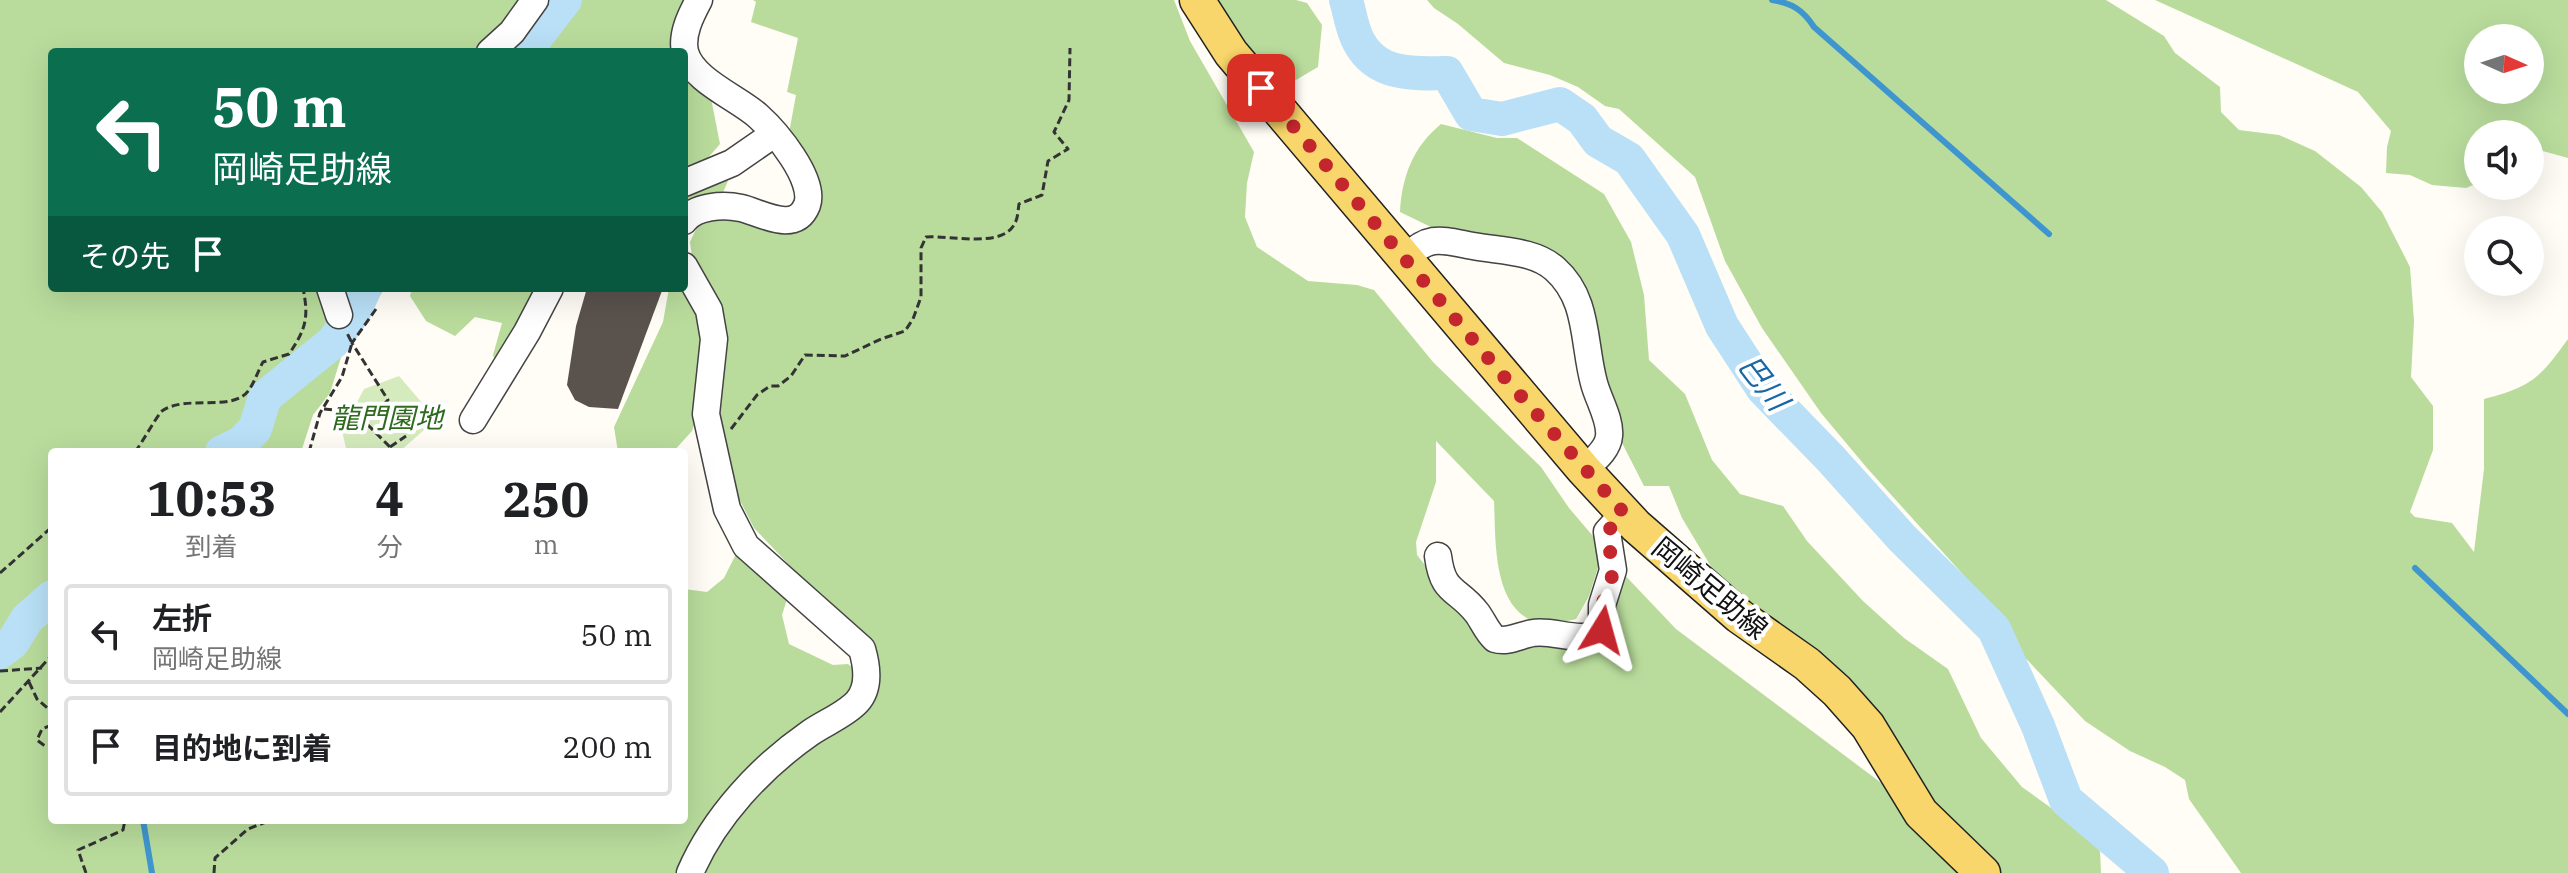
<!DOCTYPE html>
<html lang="ja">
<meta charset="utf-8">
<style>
:root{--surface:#fff;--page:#f6f6f6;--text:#202124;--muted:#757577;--line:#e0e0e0}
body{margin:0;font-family:"IBM Plex Serif","Noto Sans JP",serif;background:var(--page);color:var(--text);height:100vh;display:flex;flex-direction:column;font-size:30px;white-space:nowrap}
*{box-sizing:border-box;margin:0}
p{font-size:26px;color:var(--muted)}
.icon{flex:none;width:44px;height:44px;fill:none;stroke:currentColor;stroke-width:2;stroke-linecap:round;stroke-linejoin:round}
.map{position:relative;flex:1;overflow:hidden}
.details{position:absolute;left:48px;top:448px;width:640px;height:376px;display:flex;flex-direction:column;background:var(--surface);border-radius:8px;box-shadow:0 8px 32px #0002}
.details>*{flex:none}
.hud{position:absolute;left:48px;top:48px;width:640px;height:244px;border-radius:8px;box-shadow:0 8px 32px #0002;background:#0b6e4f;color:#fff;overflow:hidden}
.needle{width:52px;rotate:93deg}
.tools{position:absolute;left:2464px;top:24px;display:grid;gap:16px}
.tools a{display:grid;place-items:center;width:80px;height:80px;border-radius:50%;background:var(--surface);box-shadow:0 8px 32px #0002;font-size:40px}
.pin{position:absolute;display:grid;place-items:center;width:68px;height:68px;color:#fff;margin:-34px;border-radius:16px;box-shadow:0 4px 12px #0006}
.me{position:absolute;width:88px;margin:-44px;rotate:8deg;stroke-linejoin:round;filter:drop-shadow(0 0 6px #0008)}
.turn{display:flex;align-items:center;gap:28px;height:168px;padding:0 32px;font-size:36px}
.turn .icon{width:104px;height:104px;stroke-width:2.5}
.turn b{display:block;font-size:56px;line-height:68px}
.then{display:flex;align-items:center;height:76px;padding:0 32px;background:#0003;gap:16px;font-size:30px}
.eta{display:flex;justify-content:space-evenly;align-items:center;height:136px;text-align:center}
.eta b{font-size:48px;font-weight:700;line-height:56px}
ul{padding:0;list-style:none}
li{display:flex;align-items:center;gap:24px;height:100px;margin:0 16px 12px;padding:0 16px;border:4px solid var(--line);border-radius:8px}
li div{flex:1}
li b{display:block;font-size:30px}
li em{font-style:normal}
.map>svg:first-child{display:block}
.green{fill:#d5ebbd}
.forest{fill:#b9dc9c;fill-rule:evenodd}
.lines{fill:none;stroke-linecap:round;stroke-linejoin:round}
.stream{stroke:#3f96cf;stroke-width:6}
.river{stroke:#b9e0f7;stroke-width:34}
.building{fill:#5a524d}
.minor-casing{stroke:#444;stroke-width:29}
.major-casing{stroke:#222;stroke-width:37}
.path{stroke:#333;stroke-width:3;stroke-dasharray:8 4;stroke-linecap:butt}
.minor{stroke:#fff;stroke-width:26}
.major{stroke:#f9d66b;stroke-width:34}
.route{stroke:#c4262e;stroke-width:14;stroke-dasharray:0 25.2}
.labels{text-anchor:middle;stroke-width:8;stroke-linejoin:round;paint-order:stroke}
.park-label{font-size:28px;font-style:italic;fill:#2f6b1f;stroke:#fff}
.street-label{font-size:28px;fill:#111;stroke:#fff}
.water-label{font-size:30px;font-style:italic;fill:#1768a6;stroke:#fff}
</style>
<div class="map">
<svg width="2568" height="873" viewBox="0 0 2568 873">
<rect width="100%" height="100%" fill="#fffdf5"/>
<path class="green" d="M399 376 428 410 433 422 399 452H347L342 431 364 389Z"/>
<path class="forest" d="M0 0H527L478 52H52V288H385L343 351 330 393 313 415 301 452H52V820H684V589L707 592 724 578 739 548 788 596 782 615 789 644 833 665 848 664 857 671V684L682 873H0Z
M570 0H687L673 52H533L555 26Z
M753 0H1174L1190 41 1254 152 1247 183 1245 217 1257 247 1308 281 1357 285 1374 290 1433 362 1541 467 1569 508 1604 549 1589 596 1576 619C1567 621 1554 625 1545 624 1491 617 1496 540 1494 501L1436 441V482L1416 542 1417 555 1483 639 1588 641 1618 568 1676 629 1884 785 1970 873H701C731 824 764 776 811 740 825 729 843 721 859 711L876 653 824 596 793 569 754 528 736 493 715 411 690 242 698 225 708 215 813 220 819 212 820 197 789 133 796 95 787 92 798 38 751 22 756 2Z
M1204 0H1296L1307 3 1322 25 1318 67 1279 90Z
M1427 0H2106L2164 36 2175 53 2220 87 2221 112 2239 130 2279 135 2315 151 2361 187 2382 212 2410 267 2414 321 2411 377 2433 406V450L2410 512 2415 517 2452 523 2474 552 2484 469V399C2531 387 2540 378 2568 339V873H2241L2189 799 2185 780 2165 767 2130 751 2085 721 2015 647 1985 599 1867 468 1821 413 1762 328 1725 261 1695 177 1619 109 1605 106 1578 87 1550 75 1504 63 1458 24 1434 8Z
M2155 0H2568V158L2539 150 2530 156V134H2478V183L2466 188 2432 185 2410 175 2386 173 2387 147 2391 131 2358 92ZM2478 38H2530V90H2478Z
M684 70 711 98 720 144 700 167 684 173Z
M1441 124 1497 138H1517L1604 194 1631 242 1644 295 1649 360 1685 394 1712 460 1740 494 1783 506 1807 541 1863 601 1904 638 1948 669 1981 738 2022 787 2082 830 2100 851 2101 873H2000L1722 585 1682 518 1669 486H1644L1619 437 1603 388 1597 335V319L1581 281 1433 228 1400 212C1402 176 1413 147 1441 124Z
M718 175 728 181 721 197 684 205V189Z
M684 279 707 340 698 413 692 431 673 452H618L614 427 663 322 669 288H684Z
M412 288H546L500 374 493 355 502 323 475 317 455 336 426 321 410 296Z"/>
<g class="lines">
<path class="stream" d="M1772 0C1792 3 1803 10 1814 27L2049 234
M2415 568 2568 714
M143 820 152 873"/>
<path class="river" d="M1346 0C1350 13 1352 30 1359 42 1377 76 1414 74 1447 73L1471 114 1502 119 1560 104 1582 119 1598 141 1629 159 1683 235 1722 326 1763 389 1831 459 1902 538 1994 629 2038 726 2066 800 2152 873
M525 52 565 0
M222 452 241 443 255 429 265 397 333 342 354 312 365 288
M0 652 13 642 27 619 52 597"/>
</g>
<path class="building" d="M587 288H663L618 409 589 407 575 400 567 385 576 326Z"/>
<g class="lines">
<g class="minor-casing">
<path id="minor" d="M490 52 512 32 535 0
M684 183 732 163 774 134
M684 221C695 206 723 204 741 208 760 212 795 235 807 205 816 180 776 132 758 116 738 98 692 80 685 52 681 34 691 15 699 0
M1405 258C1430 234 1441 240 1473 246 1499 251 1534 250 1555 269 1589 299 1583 343 1594 383 1598 399 1611 420 1609 436 1608 450 1593 461 1584 470
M684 266 709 310 714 339 706 414 727 509 746 546 862 649C867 666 870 688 857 702 845 715 824 723 810 733 761 767 714 817 690 873
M330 288 339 315
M473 420 527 332 550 288
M1438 556C1443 595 1457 587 1477 613 1483 621 1487 632 1495 639 1508 643 1520 635 1533 633 1555 629 1583 646 1602 630V605L1613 570 1607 532 1624 513"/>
</g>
<g class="major-casing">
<path id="major" d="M1197 0 1231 53 1584 470 1636 526 1739 616 1807 664 1837 691 1868 726 1921 813 1983 873"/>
</g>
<path class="path" d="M376 309 352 343 388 400 365 422 390 447 385 452
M324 409 345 411 365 422
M731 429 757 395 770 386H778L791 376 805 355 845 356 881 339 905 331 913 319 921 297V248L926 237C951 235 1003 249 1015 223 1018 218 1018 210 1019 204L1042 195 1048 161 1068 149 1054 132 1069 100 1070 48
M390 447 406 436
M135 452C142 443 158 414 162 411 186 394 233 413 249 390 255 381 258 371 263 362L289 354C306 329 309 318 303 288
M309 452 320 413 342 377 352 343 347 333
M0 573 52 527
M0 671 42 668
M29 682 37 699 52 712
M0 712 52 655
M52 725 42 729 37 740 45 746H52
M86 873 78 850 123 830 125 820
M214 873 215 858 248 829 271 820"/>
<use href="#minor" class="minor"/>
<use href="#major" class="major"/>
</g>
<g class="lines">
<path class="route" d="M1261 88 1505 378 1624 513 1607 532 1613 570 1611 581 1602 605V630"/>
</g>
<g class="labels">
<g class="park-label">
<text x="387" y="428">龍門園地</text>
</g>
<g class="street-label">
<text transform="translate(1710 588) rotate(40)" y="10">岡崎足助線</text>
</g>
<g class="water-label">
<text transform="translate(1763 383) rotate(52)" y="10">巴川</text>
</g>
</g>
</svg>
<div class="tools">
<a><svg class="needle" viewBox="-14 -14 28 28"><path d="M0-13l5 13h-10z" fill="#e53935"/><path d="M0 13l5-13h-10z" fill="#757577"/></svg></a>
<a><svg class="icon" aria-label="sound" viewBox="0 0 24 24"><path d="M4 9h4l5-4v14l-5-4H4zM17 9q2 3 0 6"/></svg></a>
<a><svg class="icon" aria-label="search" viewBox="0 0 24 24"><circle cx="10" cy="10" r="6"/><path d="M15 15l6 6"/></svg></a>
</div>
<div class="pin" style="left:1261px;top:88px;background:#d93025"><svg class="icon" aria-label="arrive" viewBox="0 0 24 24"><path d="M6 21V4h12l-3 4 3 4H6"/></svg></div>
<svg class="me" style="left:1602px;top:630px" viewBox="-20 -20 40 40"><path d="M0-17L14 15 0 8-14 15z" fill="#c4262e" stroke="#fff" stroke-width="4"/></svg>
<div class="hud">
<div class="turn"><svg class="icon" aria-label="left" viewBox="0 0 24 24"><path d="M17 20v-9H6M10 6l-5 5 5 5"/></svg><div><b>50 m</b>岡崎足助線</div></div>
<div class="then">その先<svg class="icon" aria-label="arrive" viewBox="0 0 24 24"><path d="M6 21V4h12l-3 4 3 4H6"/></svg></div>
</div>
<section class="details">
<div class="eta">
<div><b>10:53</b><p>到着</p></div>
<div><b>4</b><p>分</p></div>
<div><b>250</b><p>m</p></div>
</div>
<ul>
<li><svg class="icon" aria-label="left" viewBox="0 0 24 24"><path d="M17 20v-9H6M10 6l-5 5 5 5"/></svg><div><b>左折</b><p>岡崎足助線</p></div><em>50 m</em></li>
<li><svg class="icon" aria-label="arrive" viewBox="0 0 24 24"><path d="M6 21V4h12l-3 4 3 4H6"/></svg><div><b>目的地に到着</b></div><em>200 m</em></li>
</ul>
</section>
</div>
